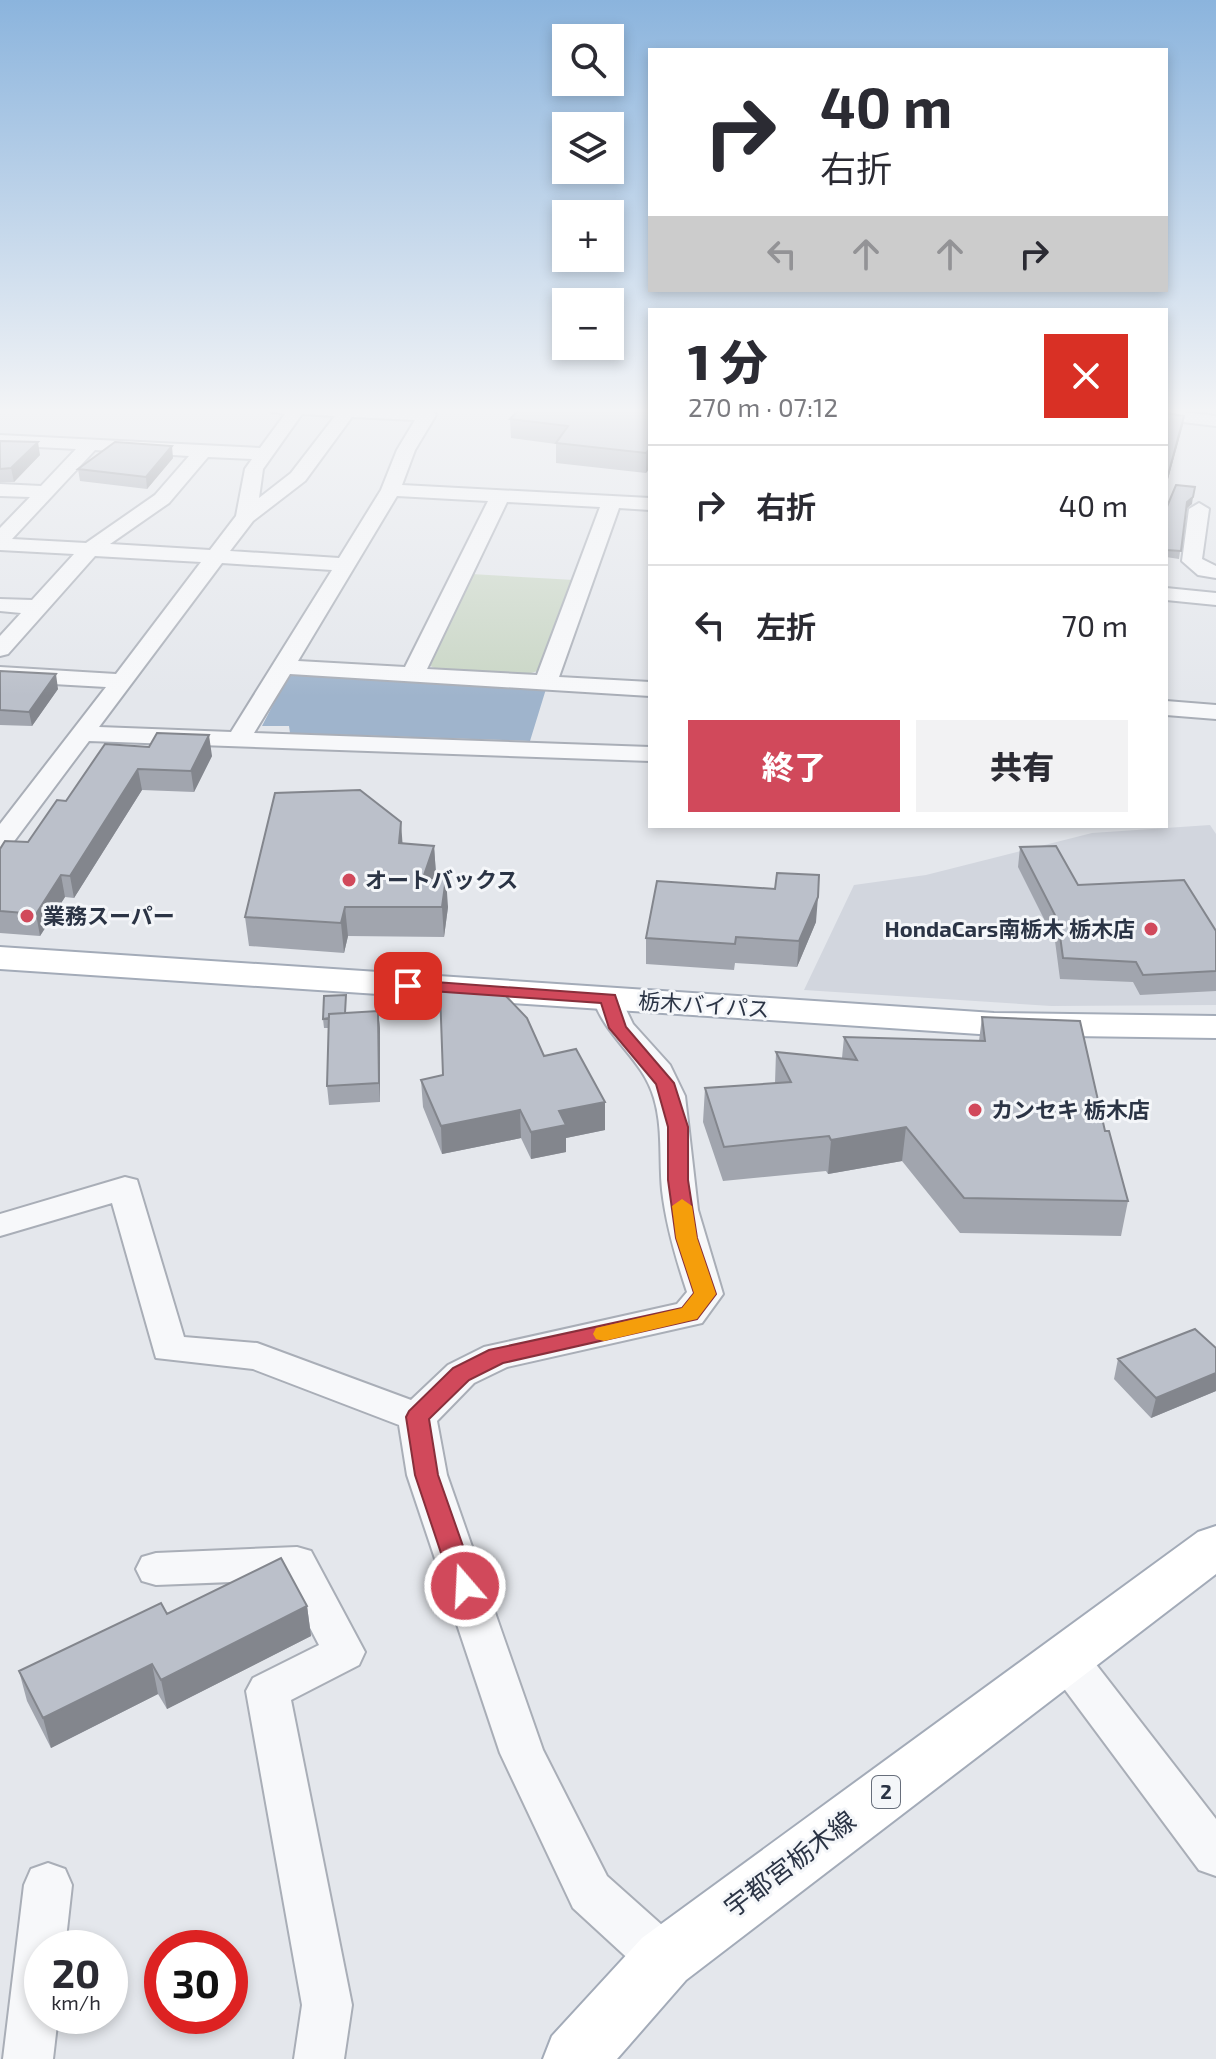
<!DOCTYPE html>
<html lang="ja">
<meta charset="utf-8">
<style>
:root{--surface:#fff;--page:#f2f2f3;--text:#2b2b33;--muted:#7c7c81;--line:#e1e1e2;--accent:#d1495b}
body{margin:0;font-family:"Exo 2","Noto Sans JP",sans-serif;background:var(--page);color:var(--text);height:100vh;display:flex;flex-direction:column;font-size:30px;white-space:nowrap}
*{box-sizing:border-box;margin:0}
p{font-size:26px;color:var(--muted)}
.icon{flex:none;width:44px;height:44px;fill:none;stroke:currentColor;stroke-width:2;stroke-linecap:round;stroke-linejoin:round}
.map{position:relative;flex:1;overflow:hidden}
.drawer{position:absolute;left:648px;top:308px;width:520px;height:520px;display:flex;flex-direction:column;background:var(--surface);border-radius:0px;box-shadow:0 4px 12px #0003}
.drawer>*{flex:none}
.banner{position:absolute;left:648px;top:48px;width:520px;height:244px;border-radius:0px;box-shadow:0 4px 12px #0003;background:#fff;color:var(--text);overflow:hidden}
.controls{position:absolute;left:552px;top:24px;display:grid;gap:16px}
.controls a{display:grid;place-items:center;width:72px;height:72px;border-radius:0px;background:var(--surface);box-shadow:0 4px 12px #0003;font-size:40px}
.speed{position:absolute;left:24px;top:1930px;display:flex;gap:16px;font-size:40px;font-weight:700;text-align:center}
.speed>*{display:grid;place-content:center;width:104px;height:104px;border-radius:50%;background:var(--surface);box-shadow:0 4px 12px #0003;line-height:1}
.speed small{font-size:20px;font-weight:400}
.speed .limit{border:12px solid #d22;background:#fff;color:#111}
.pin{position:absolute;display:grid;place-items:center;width:68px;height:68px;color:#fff;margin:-34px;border-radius:16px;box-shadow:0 4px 12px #0006}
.me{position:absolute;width:88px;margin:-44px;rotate:341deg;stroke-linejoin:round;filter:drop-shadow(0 0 6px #0008)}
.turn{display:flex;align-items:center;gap:28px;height:168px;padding:0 40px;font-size:36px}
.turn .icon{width:104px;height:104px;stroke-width:2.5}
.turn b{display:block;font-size:56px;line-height:68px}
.lanes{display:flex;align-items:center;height:76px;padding:0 40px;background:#0003;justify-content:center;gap:40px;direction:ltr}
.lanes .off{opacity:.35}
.round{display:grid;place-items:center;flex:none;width:84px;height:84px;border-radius:0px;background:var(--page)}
.overview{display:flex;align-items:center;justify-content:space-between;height:136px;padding:0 40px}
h1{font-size:48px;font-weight:800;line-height:60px}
.action{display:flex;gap:16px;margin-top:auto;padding:16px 40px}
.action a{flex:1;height:92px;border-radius:0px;background:var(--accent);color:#fff;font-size:32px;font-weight:800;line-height:92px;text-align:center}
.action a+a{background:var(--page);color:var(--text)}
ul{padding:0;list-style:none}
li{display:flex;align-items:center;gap:24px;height:120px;padding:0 40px;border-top:2px solid var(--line)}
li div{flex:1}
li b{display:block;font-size:30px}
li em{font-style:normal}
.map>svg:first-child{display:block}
.built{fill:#d2d6de}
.green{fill:#c9d6c5}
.water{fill:#9fb4cc}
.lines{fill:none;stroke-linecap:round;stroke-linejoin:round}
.minor-casing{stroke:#a9aeb7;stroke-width:4}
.major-casing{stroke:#a3abb8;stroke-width:4}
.minor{fill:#f7f8fa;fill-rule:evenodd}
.major{fill:#fff;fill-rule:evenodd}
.wall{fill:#a1a5ae}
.shaded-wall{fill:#83868d}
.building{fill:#bbc0ca;stroke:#83868d;stroke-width:2}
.route{fill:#d1495b;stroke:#882f3b;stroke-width:2}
.slow{fill:#f59e0b}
.poi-dot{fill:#d1495b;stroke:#f4f6f9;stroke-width:3}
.labels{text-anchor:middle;stroke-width:6;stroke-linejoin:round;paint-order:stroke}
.shield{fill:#f4f6f9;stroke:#676e7b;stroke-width:2}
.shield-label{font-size:20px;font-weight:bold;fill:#2b3445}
.poi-label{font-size:22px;font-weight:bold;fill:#2b3445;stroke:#f4f6f9;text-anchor:start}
.street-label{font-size:22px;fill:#2b3445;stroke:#f4f6f9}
.near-street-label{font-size:26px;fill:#2b3445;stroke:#f4f6f9}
</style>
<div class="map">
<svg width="1216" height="2059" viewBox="0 0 1216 2059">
<rect width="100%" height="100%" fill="#e4e7ec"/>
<path class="built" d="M1210 825 1216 834V1005L1051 1006 804 990 854 885 926 875 1092 833Z"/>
<path class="green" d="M471 574 574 580 538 671 524 675 439 670 428 665Z"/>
<path class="water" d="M302 673 546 689 530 741 290 733 289 726H262L288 676Z"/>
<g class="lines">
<g class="minor-casing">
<path id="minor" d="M270 408 433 411 436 415 415 450 402 485 650 498V510L619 508 559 677 650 682V696L290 674 254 733 650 747V761L89 741 9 848 0 850V824L106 687 0 681V667L116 674 201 562 95 556 8 654 0 656V636L21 613 0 611V599L32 600 74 554 0 550V528L30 497 0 496V484L41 486 76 449 0 445V435L260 448 285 414 272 412ZM302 414 335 416 291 473 259 498 263 469ZM352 417 415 420 397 450 381 490 339 558 230 551 253 521 305 481ZM95 450 189 456 155 495 86 543 12 539ZM208 457 252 459 245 469 236 516 210 550 110 544 169 503ZM397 496 488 501 405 667 298 661ZM507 502 600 507 537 675 427 669ZM222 563 332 570 231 732 99 727Z
M1166 410 1216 416V426L1166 420Z
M1199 503 1209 509 1202 559 1216 566V578L1198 575 1182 561 1189 509Z
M1166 588 1216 593V605L1166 600Z
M1166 701 1216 705V719L1166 715Z
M608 990 618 993 633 1024 670 1065 685 1096 698 1210 723 1294 702 1323 507 1367 474 1383 437 1421 447 1475 543 1750 607 1876 681 1942 688 1959 681 1976 664 1982 647 1976 573 1908 500 1753 407 1475 399 1425 253 1369 156 1358 112 1203 0 1236V1214L125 1177 137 1180 184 1337 257 1343 411 1400 448 1365 484 1347 677 1304 687 1292C676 1259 666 1225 662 1190 659 1159 663 1128 654 1098 643 1059 606 1038 593 999L598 993Z
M297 1547 311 1551 365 1652 359 1665 291 1700 352 2005 344 2059H294L302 2005 246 1691 253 1678 319 1645 285 1580 156 1585 142 1581 136 1569 142 1557 156 1553Z
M1066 1640 1081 1645 1216 1819V1876L1199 1870 1051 1671 1045 1658 1051 1645Z
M48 1863 65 1869 72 1885 65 1948H42V2016H58L53 2059H3L24 1885 31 1869Z"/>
</g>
<g class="major-casing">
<path id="major" d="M0 947 994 1013 1216 1016V1038L994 1035 0 969Z
M1216 1526V1574L686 1980 617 2059H543L552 2036 642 1938 1198 1532Z"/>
</g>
<use href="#minor" class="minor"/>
<use href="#major" class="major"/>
</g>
<path class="wall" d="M650 408 646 473 556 463V444L511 438 510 419Z
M0 441 40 455 14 482H0Z
M173 458 147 489 80 481 78 469Z
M1192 504 1186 508 1179 559 1166 557V509Z
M0 671 58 689 32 726 0 725Z
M105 744 212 756 194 792 142 790 74 898 65 897 40 936 0 933V849L28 842 66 801Z
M402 843 434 846 436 874 435 878 448 907 444 937 348 936 344 953 249 946 245 917Z
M1020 847 1078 885 1216 931V991L1140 995 1133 982 1060 979 1055 941 1018 867Z
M816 922 797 967 735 963 734 970 646 964V938Z
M346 1004V1013L378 1011 380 1029V1102L329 1105 327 1086 329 1028H324L323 1019Z
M982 1017 1105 1131 1128 1201 1121 1236 960 1233 902 1161 828 1174 826 1171 723 1181 703 1122 705 1088 775 1083 776 1052 842 1058 844 1037 979 1041Z
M544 1056 605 1102V1130L566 1138V1152L531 1159 521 1138 442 1154 423 1107 421 1080Z
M1216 1348V1391L1151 1418 1114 1379 1118 1359Z
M307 1606 311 1636 167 1709 158 1694 51 1748 27 1701 19 1671 167 1614Z"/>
<path class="shaded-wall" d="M1184 416 1183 425 1166 486 1167 479Z
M38 442 40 455 14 482 11 468Z
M172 446 173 458 147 489 146 477Z
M650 448V468L646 473V453Z
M1193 497 1192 504 1186 509 1187 502Z
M56 674 58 689 32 726 29 712Z
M209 735 212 756 194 792 191 771Z
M138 769 142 790 74 898 70 876Z
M401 822 403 850 399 843Z
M434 846 436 874 424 907 423 878Z
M61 875 65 897 40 936 36 914Z
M446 878 448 907 444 937 442 907Z
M818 897 816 922 797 967 799 941Z
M345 907 348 936 344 953 341 923Z
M378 1011 380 1029V1102L379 1083Z
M605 1102V1130L566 1138V1152L531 1159V1132L559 1111Z
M520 1110 521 1138 442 1154 441 1126Z
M906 1127 902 1161 828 1174 831 1140Z
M1216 1373V1391L1151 1418 1156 1398Z
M307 1606 311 1636 167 1709 161 1680Z
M152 1664 158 1694 51 1748 43 1718Z"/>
<path class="building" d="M521 408H650V448L646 453 556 443 568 426 510 419Z
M1166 413 1184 416 1167 479H1166Z
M0 441H1L38 442 11 468 0 469Z
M115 442 172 446 146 477 78 469Z
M1176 485 1195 487 1193 497 1187 502 1181 551 1166 550V509Z
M0 671 56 674 29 712 0 710Z
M157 733 209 735 191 771 138 769 70 876 61 875 36 914 0 911V849L5 841 28 842 57 800 66 801 105 744 149 747Z
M360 790 401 822 399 843 434 846 423 878H446L442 907H345L341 923 245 917 275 793Z
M1056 846 1078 885 1184 880 1216 931V971L1143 975 1136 962 1063 958 1058 921 1020 847Z
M777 873 819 875 818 897 799 941 736 937 735 944 646 938 657 881 775 889Z
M475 988 504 994 527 1018 544 1056 576 1049 605 1102 559 1111 566 1125 531 1132 520 1110 441 1126 421 1080 443 1075 440 991Z
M346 995 345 1013 329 1014V1018L323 1019 324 996Z
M378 1011 379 1083 327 1086 329 1014Z
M982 1017 1080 1021 1105 1131H1109L1128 1201 964 1198 906 1127 831 1140 829 1136 724 1147 705 1088 791 1082 776 1052 857 1060 844 1037 985 1041Z
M1195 1329 1216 1348V1373L1156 1398 1118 1359Z
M281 1558 307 1606 161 1680 152 1664 43 1718 19 1671 161 1603 167 1614Z"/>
<linearGradient id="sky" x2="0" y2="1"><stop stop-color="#8bb4dd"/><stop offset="0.59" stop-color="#f3f4f6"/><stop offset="1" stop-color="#f3f4f6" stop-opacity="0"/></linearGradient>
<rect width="1216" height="696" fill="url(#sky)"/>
<path class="route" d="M408 980 615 995 626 1027 674 1083 688 1127V1180L697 1238 716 1294 697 1319 503 1363 469 1380 429 1419 438 1475 477 1586 474 1593 465 1596 456 1593 452 1586 415 1475 406 1417 409 1411 453 1368 489 1350 682 1308 694 1293 676 1238 668 1180V1127L656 1084 609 1028 601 1003 402 989 399 986Z"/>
<path class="slow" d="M682 1199 692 1206 697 1238 716 1294 697 1319 604 1341 596 1339 593 1334 596 1328 682 1308 694 1293 676 1238 672 1206Z"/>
<g class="poi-dot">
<circle cx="349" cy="880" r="8"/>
<circle cx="27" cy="916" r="8"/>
<circle cx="1151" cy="929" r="8"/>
<circle cx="975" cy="1110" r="8"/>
</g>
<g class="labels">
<rect class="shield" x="872" y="1776" width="28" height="32" rx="6"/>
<g class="shield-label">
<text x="886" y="1799">2</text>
</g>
<g class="poi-label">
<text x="365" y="888">オートバックス</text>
<text x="43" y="924">業務スーパー</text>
<text x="1135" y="937" text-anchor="end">HondaCars南栃木 栃木店</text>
<text x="991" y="1118">カンセキ 栃木店</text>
</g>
<g class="street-label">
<text transform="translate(704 1005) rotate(4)" y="8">栃木バイパス</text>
</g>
<g class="near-street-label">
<text transform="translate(790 1864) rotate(-37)" y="9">宇都宮栃木線</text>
</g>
</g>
</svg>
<div class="controls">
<a><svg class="icon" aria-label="search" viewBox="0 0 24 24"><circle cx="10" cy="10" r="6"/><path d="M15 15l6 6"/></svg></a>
<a><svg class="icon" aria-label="layers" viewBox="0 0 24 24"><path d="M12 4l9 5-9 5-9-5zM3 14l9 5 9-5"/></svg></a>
<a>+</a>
<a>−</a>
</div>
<div class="speed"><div>20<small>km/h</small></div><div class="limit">30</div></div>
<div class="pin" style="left:408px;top:986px;background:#d93025"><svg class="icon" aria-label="arrive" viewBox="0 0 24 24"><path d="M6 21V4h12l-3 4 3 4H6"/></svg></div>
<svg class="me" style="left:465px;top:1586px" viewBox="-20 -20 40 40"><circle r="17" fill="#d1495b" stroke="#fff" stroke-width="3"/><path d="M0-11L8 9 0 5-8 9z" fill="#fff"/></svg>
<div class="banner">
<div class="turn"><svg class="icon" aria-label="right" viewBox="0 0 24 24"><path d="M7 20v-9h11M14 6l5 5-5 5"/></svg><div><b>40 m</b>右折</div></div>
<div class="lanes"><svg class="icon off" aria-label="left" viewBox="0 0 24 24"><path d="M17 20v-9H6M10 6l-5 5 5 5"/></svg><svg class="icon off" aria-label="ahead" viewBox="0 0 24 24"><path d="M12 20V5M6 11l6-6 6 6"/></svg><svg class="icon off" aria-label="ahead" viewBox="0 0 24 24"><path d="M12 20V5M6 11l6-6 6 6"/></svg><svg class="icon" aria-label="right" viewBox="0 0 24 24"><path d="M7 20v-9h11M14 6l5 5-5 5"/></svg></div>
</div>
<section class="drawer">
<div class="overview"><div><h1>1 分</h1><p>270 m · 07:12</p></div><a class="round" style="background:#d93025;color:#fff"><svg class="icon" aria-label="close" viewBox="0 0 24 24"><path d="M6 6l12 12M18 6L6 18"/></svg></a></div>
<ul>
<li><svg class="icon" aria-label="right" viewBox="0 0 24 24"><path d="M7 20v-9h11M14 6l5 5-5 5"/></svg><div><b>右折</b></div><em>40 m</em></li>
<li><svg class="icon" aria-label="left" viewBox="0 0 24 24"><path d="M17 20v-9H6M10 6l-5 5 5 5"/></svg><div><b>左折</b></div><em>70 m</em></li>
</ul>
<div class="action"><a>終了</a><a>共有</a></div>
</section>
</div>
